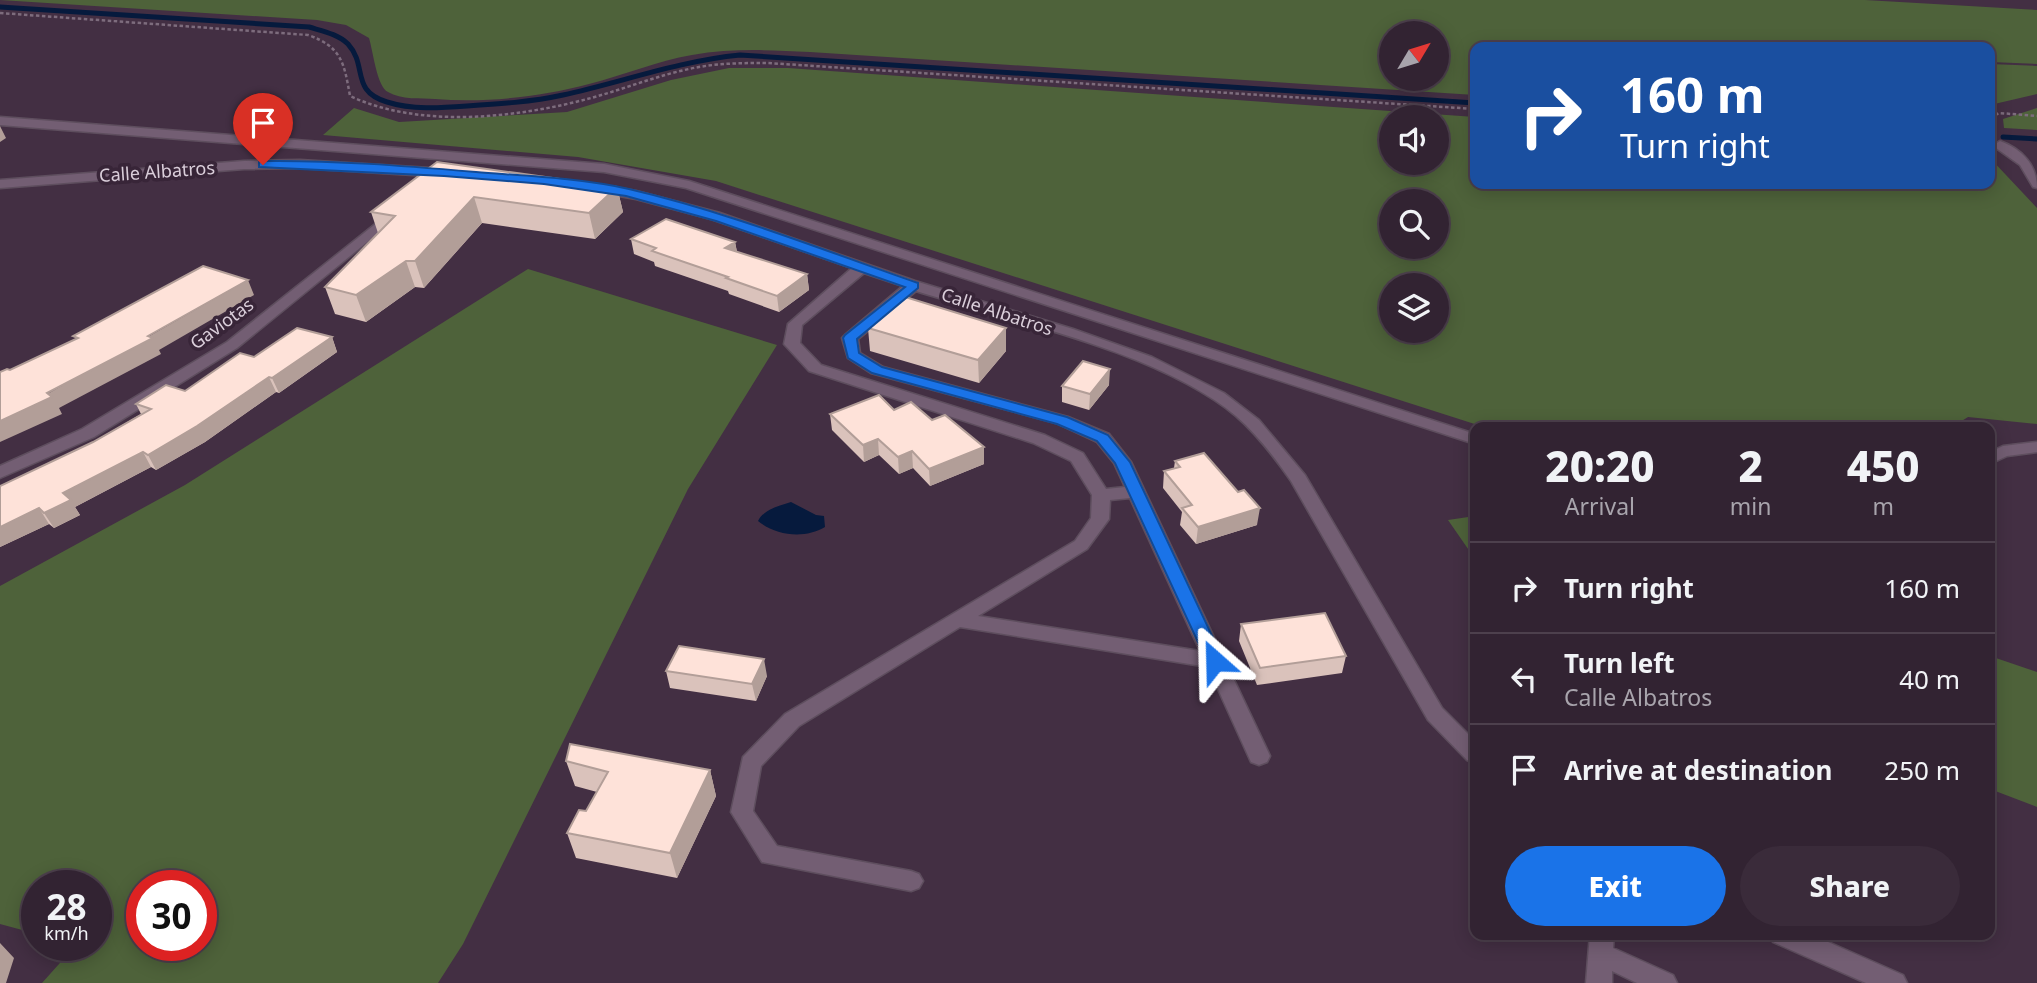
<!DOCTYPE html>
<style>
:root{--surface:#322332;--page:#3a2b3a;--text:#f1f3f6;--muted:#a8a4ac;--line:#4d404d;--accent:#1a73e8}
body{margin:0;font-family:"Noto Sans",sans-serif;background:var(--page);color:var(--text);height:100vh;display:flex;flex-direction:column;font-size:26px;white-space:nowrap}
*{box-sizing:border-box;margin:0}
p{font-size:23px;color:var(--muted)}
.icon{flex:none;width:38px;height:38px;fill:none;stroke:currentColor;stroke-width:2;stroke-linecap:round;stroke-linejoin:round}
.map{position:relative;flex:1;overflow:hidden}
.panel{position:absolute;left:1470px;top:422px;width:525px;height:518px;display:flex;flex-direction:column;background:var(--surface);border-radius:14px;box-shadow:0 4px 18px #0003,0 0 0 2px var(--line)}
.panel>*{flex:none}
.top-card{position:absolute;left:1470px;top:42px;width:525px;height:147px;border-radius:14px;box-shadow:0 4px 18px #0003,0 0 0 2px var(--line);background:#1a4fa0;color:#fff;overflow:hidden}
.needle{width:46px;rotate:52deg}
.controls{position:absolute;left:1379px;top:21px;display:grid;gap:14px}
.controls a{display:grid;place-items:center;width:70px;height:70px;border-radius:50%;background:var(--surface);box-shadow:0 4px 18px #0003,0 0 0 2px var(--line);font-size:35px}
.speed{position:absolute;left:21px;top:870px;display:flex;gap:14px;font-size:35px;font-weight:700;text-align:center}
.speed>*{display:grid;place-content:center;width:91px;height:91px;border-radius:50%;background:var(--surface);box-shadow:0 4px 18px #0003,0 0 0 2px var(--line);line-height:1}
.speed small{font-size:18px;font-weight:400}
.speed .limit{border:10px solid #d22;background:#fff;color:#111}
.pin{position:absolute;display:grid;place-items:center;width:60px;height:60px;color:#fff;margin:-72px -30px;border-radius:50% 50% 50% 0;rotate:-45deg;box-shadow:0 0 7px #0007}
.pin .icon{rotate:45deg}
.me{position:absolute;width:77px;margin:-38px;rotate:335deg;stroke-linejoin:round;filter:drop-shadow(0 0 5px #0008)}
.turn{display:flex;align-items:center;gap:24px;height:147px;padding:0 35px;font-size:32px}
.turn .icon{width:91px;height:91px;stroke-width:2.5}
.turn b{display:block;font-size:49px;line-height:60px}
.eta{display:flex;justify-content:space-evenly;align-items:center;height:119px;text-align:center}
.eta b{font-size:42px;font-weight:800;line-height:49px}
.button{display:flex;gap:14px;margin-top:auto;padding:14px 35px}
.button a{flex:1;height:80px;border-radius:42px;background:var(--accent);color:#fff;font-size:28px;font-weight:800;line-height:80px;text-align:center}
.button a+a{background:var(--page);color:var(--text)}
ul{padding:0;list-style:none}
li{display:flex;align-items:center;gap:21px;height:91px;padding:0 35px;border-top:2px solid var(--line)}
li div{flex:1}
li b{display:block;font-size:26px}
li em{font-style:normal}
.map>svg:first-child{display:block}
.green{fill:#4e623a;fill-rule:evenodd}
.water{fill:#061a3d}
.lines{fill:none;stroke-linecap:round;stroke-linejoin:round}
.stream{stroke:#061a3d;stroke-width:5}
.minor-casing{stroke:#5e4e5e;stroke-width:3}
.path{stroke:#7d6c7d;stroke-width:2.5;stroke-dasharray:3.5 2.5;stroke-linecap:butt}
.minor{fill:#735e73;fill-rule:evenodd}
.wall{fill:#dac2bb}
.shaded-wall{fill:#b29e98}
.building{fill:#fee2d9;stroke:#b29e98;stroke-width:2}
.route{fill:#1a73e8;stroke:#114b97;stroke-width:2}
.labels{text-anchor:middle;stroke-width:7;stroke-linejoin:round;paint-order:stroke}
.street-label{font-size:18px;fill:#daceda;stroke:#382538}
</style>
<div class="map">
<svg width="2037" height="983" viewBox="0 0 2037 983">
<rect width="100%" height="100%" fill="#432f43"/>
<path class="green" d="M0 0H1865L2037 10V64L1990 62V47H1475V95L810 52C770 50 732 48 692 55 657 61 624 75 589 84 540 97 486 103 435 99 421 98 401 100 388 92 377 87 373 51 369 38L346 25 317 20ZM1391 33H1437V79H1391Z
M1990 64 2037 66V94L1990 105Z
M729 68H788L1475 117V184H1990V158L2037 208V424L1968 417 1952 427H1484L716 181 578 157 323 135 354 108 399 122 567 112 671 80ZM1437 117V163H1391V117ZM1437 201V247H1391V201ZM1437 285V331H1391V285Z
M2037 108V130L2004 128 2003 119Z
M528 269 777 345 688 489 463 944 438 983H42L76 945H96V886H37V934L0 924V586L185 485ZM142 886H201V945H142Z
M1475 516V559L1448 520Z
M1990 656 2037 672V807L1990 789Z"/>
<path class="water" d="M791 502 816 515 824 516 825 527C805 539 776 536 758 521 764 509 779 506 791 502Z"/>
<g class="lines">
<path class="stream" d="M0 7 309 27C322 31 338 34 348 44 368 66 350 91 387 102 412 110 440 108 467 106 499 104 531 102 563 95 622 82 679 61 740 55L1475 103
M2003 137 2037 139"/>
<g class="minor-casing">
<path id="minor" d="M0 117 604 164 689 181 1475 434V444L686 188 604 172 0 125Z
M2000 141C2022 149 2037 165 2037 188L2033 187 2020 165 1996 148 1994 145Z
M300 160 446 169 452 173 446 177 300 168 244 169 0 188V180L244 161Z
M596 184 636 191 720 213 915 281 1073 329 1152 357 1224 393 1259 420 1305 475 1442 708 1475 741V763L1467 760 1428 720 1291 481C1275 458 1258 435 1236 416 1159 352 1012 321 916 291L858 339 860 353 883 367 1068 417 1109 434 1131 462 1270 756 1267 762 1259 765 1251 762 1208 667 960 627 799 726 761 766 753 811 777 846 911 871 919 874 923 881 919 888 911 891 762 862 731 812 743 757 785 714 1075 541 1091 518 1092 495 1071 461 1033 443 809 371 784 344 788 324 852 268 711 219 636 199 591 191V185ZM864 273 903 286 845 335 842 338 848 358 871 373 1056 423 1097 442 1114 463 1125 487 1106 489 1083 453 1045 435 821 365 800 343 802 325ZM1130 498 1200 651 978 616 1087 549 1109 519 1110 500Z
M393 210 398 211V217L237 348 94 437 0 478V466L82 429 227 342Z
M2037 442V452L2007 456 1990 464V452L2003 446Z
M1590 934H1614L1613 948 1673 975 1677 983H1637L1612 971V983H1586Z
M1770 934H1810L1903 975 1907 983H1866L1773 942Z"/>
</g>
<path class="path" d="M0 13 308 35C342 47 344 63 350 96 421 129 517 118 591 98 624 89 656 76 689 69 715 63 742 63 768 63L1475 109
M1990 118 1999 113 2037 116"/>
<use href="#minor" class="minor"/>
</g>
<path class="wall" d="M437 162 617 187 623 212 595 239 482 223 424 288 415 287 366 322 335 314 325 287 378 233 371 212Z
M631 239 735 242 737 252 807 274 809 290 779 312 729 294 728 291 655 266 654 262 634 254Z
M868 328H1006V351L979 383 870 351Z
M332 337 337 352 279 393 276 392 205 442 156 470 151 467 75 507 80 515 54 528 49 524 0 547V486L93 442 141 414 136 404 185 391 254 357Z
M1109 385 1089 410 1062 402V386Z
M894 410 932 420 984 447V464L930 486 913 468 899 474 879 455 864 462 832 430 830 414Z
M1175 461 1257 525 1196 544 1180 525 1182 512 1163 488 1164 471 1174 468Z
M1241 624 1346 656 1342 673 1257 685 1239 641Z
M666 671 767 676 756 701 670 688Z
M566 761 710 770 716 796 677 878 576 858 567 833 586 811 597 792 575 786Z"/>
<path class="shaded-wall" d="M0 126 6 138 0 142Z
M617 187 623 212 595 239 589 213Z
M474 197 482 223 424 288 415 261Z
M735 242 738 257 725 248Z
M406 261 415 287 366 322 356 295Z
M807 274 809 290 779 312 777 296Z
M248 280 254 295 159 350 161 354 59 408 62 414 0 442V421Z
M1006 328V351L979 383 978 360Z
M332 337 337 352 279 393 272 378Z
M1110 369 1109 385 1089 410 1090 394Z
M269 377 276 392 205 442 156 470 148 455Z
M878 439 879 455 864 462 863 445Z
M984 447V464L930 486 929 469Z
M912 451 913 468 899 474 898 457Z
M143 452 151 467 75 507 80 515 54 528 44 513 63 493Z
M39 508 49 524 0 547V527Z
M1260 508 1257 525 1196 544 1198 527Z
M764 659 767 676 756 701 752 684Z
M710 770 716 796 677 878 670 853Z
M0 943 14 958 6 983H0Z"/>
<path class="building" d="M437 162 617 187 589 213 474 197 415 261H406L356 295 325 287 395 216 371 212Z
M666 219 735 242 725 248 807 274 777 296 726 278 728 277 652 251 656 248 631 239Z
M203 266 248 280 148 336 153 338 47 393 52 397 0 421V372L7 369 10 370 78 338 73 336Z
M902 296 1006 328 978 360 868 328Z
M297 328 332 337 272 378 269 377 197 426 148 455 143 452 63 493 71 500 44 513 39 508 0 527V486L93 442 151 409 136 404 166 385 185 391 240 353 254 357Z
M1083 361 1110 369 1090 394 1062 386Z
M879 395 894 410 911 402 932 420 945 415 984 447 929 469 912 451 898 457 878 439 863 445 830 414Z
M1204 453 1238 492 1244 490 1260 508 1198 527 1182 508 1192 505 1164 471 1180 467 1175 461Z
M1325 613 1346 656 1260 668 1241 624Z
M679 646 764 659 752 684 666 671Z
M570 744 710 770 670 853 567 833 579 810 586 811 608 772 566 761Z"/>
<path class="route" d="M263 161C334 160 405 166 476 172 526 176 579 178 629 189 728 212 823 250 918 283V288L857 339 859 353 882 367 1067 417 1108 435 1130 462 1224 661 1222 666H1209L1115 463 1097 441 1057 424 872 373 848 358 843 338 845 335 905 287 716 221 626 196 544 184 444 176 259 167V162Z"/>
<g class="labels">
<g class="street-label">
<text transform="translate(157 172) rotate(-4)" y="6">Calle Albatros</text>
<text transform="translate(997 312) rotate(18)" y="6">Calle Albatros</text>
<text transform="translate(222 324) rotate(-36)" y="6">Gaviotas</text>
</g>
</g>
</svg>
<div class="controls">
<a><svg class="needle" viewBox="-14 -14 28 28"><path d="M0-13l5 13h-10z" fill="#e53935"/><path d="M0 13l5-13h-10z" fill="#a8a4ac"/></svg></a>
<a><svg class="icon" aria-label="sound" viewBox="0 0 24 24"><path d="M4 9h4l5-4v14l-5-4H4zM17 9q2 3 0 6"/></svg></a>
<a><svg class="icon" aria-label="search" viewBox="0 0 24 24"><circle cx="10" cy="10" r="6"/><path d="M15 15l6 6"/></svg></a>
<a><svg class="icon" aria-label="layers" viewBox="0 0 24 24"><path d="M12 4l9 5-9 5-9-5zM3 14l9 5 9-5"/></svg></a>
</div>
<div class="speed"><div>28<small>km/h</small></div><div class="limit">30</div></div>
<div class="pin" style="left:263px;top:165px;background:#d93025"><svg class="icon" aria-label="arrive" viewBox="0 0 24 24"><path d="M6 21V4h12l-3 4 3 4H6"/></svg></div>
<svg class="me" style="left:1215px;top:661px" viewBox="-20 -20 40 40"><path d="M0-17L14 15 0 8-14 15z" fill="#1a73e8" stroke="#fff" stroke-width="4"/></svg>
<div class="top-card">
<div class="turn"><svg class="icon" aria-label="right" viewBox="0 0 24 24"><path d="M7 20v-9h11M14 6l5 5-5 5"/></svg><div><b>160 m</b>Turn right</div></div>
</div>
<section class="panel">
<div class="eta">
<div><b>20:20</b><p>Arrival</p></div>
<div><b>2</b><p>min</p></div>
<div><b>450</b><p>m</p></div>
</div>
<ul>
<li><svg class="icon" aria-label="right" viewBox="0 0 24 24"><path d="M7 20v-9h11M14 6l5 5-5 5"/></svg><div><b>Turn right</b></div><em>160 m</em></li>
<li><svg class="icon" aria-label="left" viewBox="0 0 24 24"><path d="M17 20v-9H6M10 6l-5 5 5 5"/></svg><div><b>Turn left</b><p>Calle Albatros</p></div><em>40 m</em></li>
<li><svg class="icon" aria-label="arrive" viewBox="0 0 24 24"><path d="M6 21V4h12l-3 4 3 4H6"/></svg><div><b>Arrive at destination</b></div><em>250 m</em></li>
</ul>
<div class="button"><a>Exit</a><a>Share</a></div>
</section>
</div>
